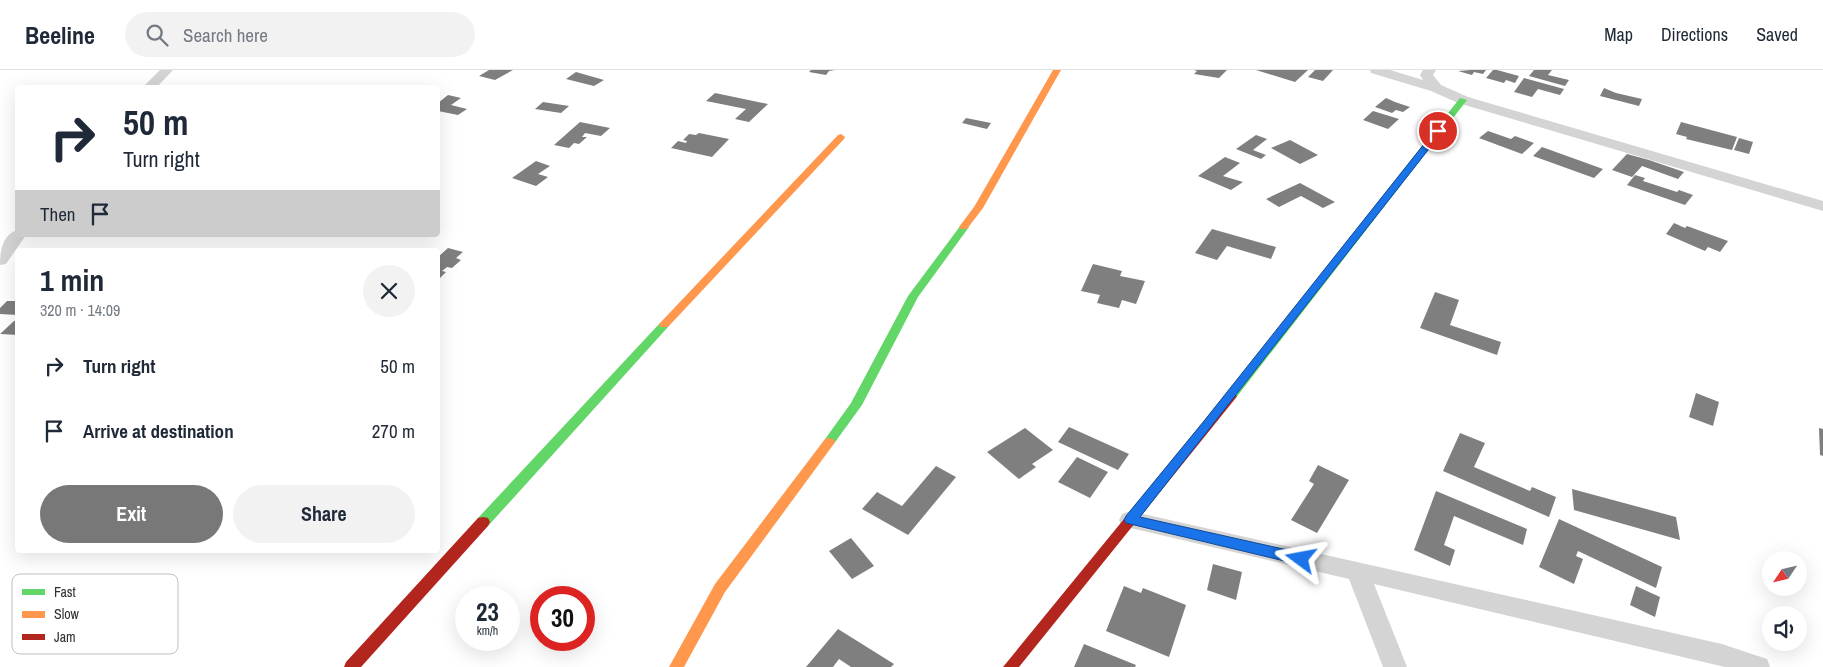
<!DOCTYPE html>
<meta charset="utf-8">
<style>
:root{--surface:#fff;--page:#f2f2f3;--text:#1f2937;--muted:#747a83;--line:#e0e1e3;--accent:#787878}
body{margin:0;font-family:"Archivo Narrow",sans-serif;background:var(--page);color:var(--text);height:100vh;display:flex;flex-direction:column;font-size:19px;white-space:nowrap}
*{box-sizing:border-box;margin:0}
p{font-size:16px;color:var(--muted)}
.icon{flex:none;width:28px;height:28px;fill:none;stroke:currentColor;stroke-width:2;stroke-linecap:round;stroke-linejoin:round}
.map{position:relative;flex:1;overflow:hidden}
.side{position:absolute;left:15px;top:178px;width:425px;height:305px;display:flex;flex-direction:column;background:var(--surface);border-radius:5px;box-shadow:0 5px 20px #0002}
.side>*{flex:none}
.guide{position:absolute;left:15px;top:15px;width:425px;height:152px;border-radius:5px;box-shadow:0 5px 20px #0002;background:#fff;color:var(--text);overflow:hidden}
.needle{width:32px;rotate:235deg}
.tools{position:absolute;left:1762px;top:481px;display:grid;gap:10px}
.tools a{display:grid;place-items:center;width:45px;height:45px;border-radius:50%;background:var(--surface);box-shadow:0 5px 20px #0002;font-size:25px}
.speed{position:absolute;left:455px;top:516px;display:flex;gap:10px;font-size:25px;font-weight:700;text-align:center}
.speed>*{display:grid;place-content:center;width:65px;height:65px;border-radius:50%;background:var(--surface);box-shadow:0 5px 20px #0002;line-height:1}
.speed small{font-size:12px;font-weight:400}
.speed .limit{border:8px solid #d22;background:#fff;color:#111}
.pin{position:absolute;display:grid;place-items:center;width:42px;height:42px;color:#fff;margin:-21px;border:2px solid #fff;border-radius:50%;box-shadow:0 1px 5px #0007}
.me{position:absolute;width:55px;margin:-28px;rotate:283deg;stroke-linejoin:round;filter:drop-shadow(0 0 4px #0008)}
.turn{display:flex;align-items:center;gap:18px;height:105px;padding:0 25px;font-size:22px}
.turn .icon{width:65px;height:65px;stroke-width:2.5}
.turn b{display:block;font-size:35px;line-height:42px}
.then{display:flex;align-items:center;height:48px;padding:0 25px;background:#0003;gap:10px;font-size:19px}
.round{display:grid;place-items:center;flex:none;width:52px;height:52px;border-radius:26px;background:var(--page)}
.head{display:flex;align-items:center;justify-content:space-between;height:85px;padding:0 25px}
h1{font-size:30px;font-weight:700;line-height:38px}
.primary-button{display:flex;gap:10px;margin-top:auto;padding:10px 25px}
.primary-button a{flex:1;height:58px;border-radius:30px;background:var(--accent);color:#fff;font-size:20px;font-weight:700;line-height:58px;text-align:center}
.primary-button a+a{background:var(--page);color:var(--text)}
ul{padding:0;list-style:none}
li{display:flex;align-items:center;gap:15px;height:65px;padding:0 25px}
li div{flex:1}
li b{display:block;font-size:19px}
li em{font-style:normal}
header{display:flex;align-items:center;gap:30px;box-sizing:border-box;height:70px;padding:0 25px;background:var(--surface);border-bottom:1px solid var(--line)}
header strong{font-size:24px}
nav{display:flex;gap:28px;margin-inline-start:auto;font-size:18px}
.search{width:350px;height:45px;background:var(--page);display:flex;align-items:center;gap:12px;box-sizing:border-box;padding:0 18px;border-radius:28px;color:var(--muted);font-size:19px}
.map>svg:first-child{display:block}
.building{fill:#7f7f7f}
.lines{fill:none;stroke-linecap:round;stroke-linejoin:round}
.street{fill:#d4d4d4;fill-rule:evenodd}
.fast{fill:#63d668;fill-rule:evenodd}
.slow{fill:#ff974d;fill-rule:evenodd}
.jam{fill:#b3261e;fill-rule:evenodd}
.route{fill:#1a73e8;stroke:#114b97}
.key{fill:#fff;stroke:#c1c1c1;stroke-width:1}
.key-label{font-size:14px;fill:#303030}
</style>
<header>
<strong>Beeline</strong>
<div class="search"><svg class="icon" aria-label="search" viewBox="0 0 24 24"><circle cx="10" cy="10" r="6"/><path d="M15 15l6 6"/></svg>Search here</div>
<nav><a>Map</a><a>Directions</a><a>Saved</a></nav>
</header>
<div class="map">
<svg width="1823" height="597" viewBox="0 0 1823 597">
<rect width="100%" height="100%" fill="#fff"/>
<path class="building" d="M489 0H513L495 10 479 6Z
M811 0H835L829 1 826 5 809 2Z
M1194 0H1227L1219 8 1194 4 1197 1Z
M1256 0H1308L1295 12Z
M1315 0H1333L1323 11 1308 7Z
M1471 0H1486L1483 4 1474 2 1472 5 1458 1Z
M1493 0H1497L1519 6 1515 13 1506 10 1504 13 1486 8Z
M1534 0H1552L1548 5 1569 10 1565 16 1529 6Z
M576 2 604 10 594 16 566 9Z
M1524 8 1564 19 1560 25 1538 19 1532 27 1514 22Z
M1604 18 1616 23 1642 29 1639 36 1600 26Z
M715 23 768 34 749 52 735 49 746 39 706 31Z
M448 25 461 28 451 35 467 39 458 45 438 41V33Z
M1386 28 1395 32 1410 37 1403 42 1396 40 1392 43 1375 37Z
M543 32 569 36 561 43 535 39Z
M1373 41 1399 49 1388 59 1363 50Z
M966 48 991 53 987 59 962 53Z
M580 52 610 58 601 66 585 63 582 67H587L579 74 574 73 569 78 554 75Z
M1681 52 1737 67 1732 80 1686 69 1687 67 1676 64Z
M1488 61 1511 69 1515 66 1534 73 1522 84 1479 68Z
M699 63 729 69 712 87 671 78 678 71 686 73 687 71 683 70 689 64 696 65Z
M1256 65 1267 69 1253 80 1266 85 1261 89 1236 79Z
M1739 68 1753 72 1749 84 1734 80Z
M1290 70 1318 85 1300 94 1271 78Z
M1542 77 1603 99 1594 108 1533 86Z
M1627 84 1649 90 1684 102 1678 109 1642 96 1632 107 1612 100Z
M1225 87 1240 93 1223 106 1243 112 1231 120 1198 106Z
M536 91 550 96 538 104 548 107 536 116 512 108Z
M1635 105 1645 108 1643 111 1677 122 1679 120 1693 125 1685 135 1627 115Z
M1300 113 1335 132 1323 138 1301 126 1279 137 1266 129Z
M1674 153 1685 158 1687 156 1728 171 1720 182 1708 177 1705 181 1666 164Z
M1212 159 1276 177 1271 189 1227 176 1217 190 1195 183Z
M448 178 463 182 456 188 461 190 452 198 447 197 442 201 446 202 438 210V187Z
M1093 194 1122 201 1120 206 1145 211 1136 234 1122 230 1119 238 1097 233 1100 225 1081 221Z
M1435 222 1459 230 1450 255 1501 272 1497 285 1420 258Z
M7 231H18V245L0 244V238Z
M14 251H18V265L0 264Z
M1696 323 1719 332 1713 356 1689 347Z
M1069 357 1129 384 1118 400 1058 372Z
M1025 358 1053 380 1032 394 1036 397 1019 409 987 382Z
M1819 358 1823 359V386L1820 385Z
M1460 363 1485 373 1474 397 1530 421 1532 417 1556 427 1549 447 1443 401Z
M1077 387 1108 402 1090 428 1058 412Z
M1318 395 1349 410 1317 463 1291 450 1314 414 1309 411Z
M936 396 956 407 908 465 862 439 877 422 902 436Z
M1572 419 1676 447 1680 470 1574 440Z
M1436 421 1527 459 1523 475 1454 446 1444 475 1455 480 1450 496 1414 480Z
M1559 449 1662 497 1656 518 1578 481 1576 486 1583 489 1574 514 1539 497Z
M851 468 874 496 852 509 829 481Z
M1213 494 1242 502 1236 530 1207 520Z
M1124 516 1141 523 1143 518 1186 535 1169 587 1106 561Z
M1636 516 1660 527 1655 547 1630 535Z
M838 559 894 594 891 597H851L839 589 833 597H806Z
M1084 574 1136 595 1135 597H1074Z"/>
<g class="lines">
<path class="street" d="M160 0H173L156 18H142Z
M1370 0H1390L1423 10 1420 5 1423 0H1436L1433 5 1441 15 1468 27 1823 131V141L1458 33 1431 21 1371 3Z
M18 160V165H26L6 194 0 195C0 182 2 164 18 160Z
M1130 441 1722 574 1767 589 1770 597H1725L1374 514 1407 597H1383L1349 509 1122 456 1119 450 1122 444Z"/>
<path class="fast" d="M1460 28 1467 30 1235 329H1227L1225 326 1227 323Z
M964 154 969 157 918 227 862 335 833 375H825L823 372 851 333 908 226 961 155Z
M664 252 669 255 668 257 488 456 483 457 478 456 476 452 478 448 660 253Z"/>
<path class="slow" d="M1053 0H1061L983 138 967 159H961L959 157 974 137Z
M841 64 845 67 844 69 668 257H660L659 255 660 253 838 65Z
M829 368 833 369 835 372 833 375 725 522 684 597H669L715 514 825 369Z"/>
<path class="jam" d="M1231 322 1237 326 1235 329 1019 597H1003L1227 323Z
M483 447 488 448 490 452 488 456 361 597H344L346 592 478 448Z"/>
</g>
<path class="route" d="M1436 59 1443 61 1140 447 1301 483 1306 485 1308 489 1306 493 1301 495 1126 453 1124 450 1126 446 1204 351Z"/>
<rect x="12" y="504" width="166" height="80" rx="8" class="key"/>
<rect x="22" y="519" width="23" height="6" fill="#63d668"/>
<rect x="22" y="541" width="23" height="7" fill="#ff974d"/>
<rect x="22" y="564" width="23" height="6" fill="#b3261e"/>
<g class="key-label">
<text x="54" y="527">Fast</text>
<text x="54" y="549">Slow</text>
<text x="54" y="572">Jam</text>
</g>
</svg>
<div class="tools">
<a><svg class="needle" viewBox="-14 -14 28 28"><path d="M0-13l5 13h-10z" fill="#e53935"/><path d="M0 13l5-13h-10z" fill="#747a83"/></svg></a>
<a><svg class="icon" aria-label="sound" viewBox="0 0 24 24"><path d="M4 9h4l5-4v14l-5-4H4zM17 9q2 3 0 6"/></svg></a>
</div>
<div class="speed"><div>23<small>km/h</small></div><div class="limit">30</div></div>
<div class="pin" style="left:1438px;top:61px;background:#d93025"><svg class="icon" aria-label="arrive" viewBox="0 0 24 24"><path d="M6 21V4h12l-3 4 3 4H6"/></svg></div>
<svg class="me" style="left:1301px;top:489px" viewBox="-20 -20 40 40"><path d="M0-17L14 15 0 8-14 15z" fill="#1a73e8" stroke="#fff" stroke-width="4"/></svg>
<div class="guide">
<div class="turn"><svg class="icon" aria-label="right" viewBox="0 0 24 24"><path d="M7 20v-9h11M14 6l5 5-5 5"/></svg><div><b>50 m</b>Turn right</div></div>
<div class="then">Then<svg class="icon" aria-label="arrive" viewBox="0 0 24 24"><path d="M6 21V4h12l-3 4 3 4H6"/></svg></div>
</div>
<section class="side">
<div class="head"><div><h1>1 min</h1><p>320 m · 14:09</p></div><a class="round"><svg class="icon" aria-label="close" viewBox="0 0 24 24"><path d="M6 6l12 12M18 6L6 18"/></svg></a></div>
<ul>
<li><svg class="icon" aria-label="right" viewBox="0 0 24 24"><path d="M7 20v-9h11M14 6l5 5-5 5"/></svg><div><b>Turn right</b></div><em>50 m</em></li>
<li><svg class="icon" aria-label="arrive" viewBox="0 0 24 24"><path d="M6 21V4h12l-3 4 3 4H6"/></svg><div><b>Arrive at destination</b></div><em>270 m</em></li>
</ul>
<div class="primary-button"><a>Exit</a><a>Share</a></div>
</section>
</div>
